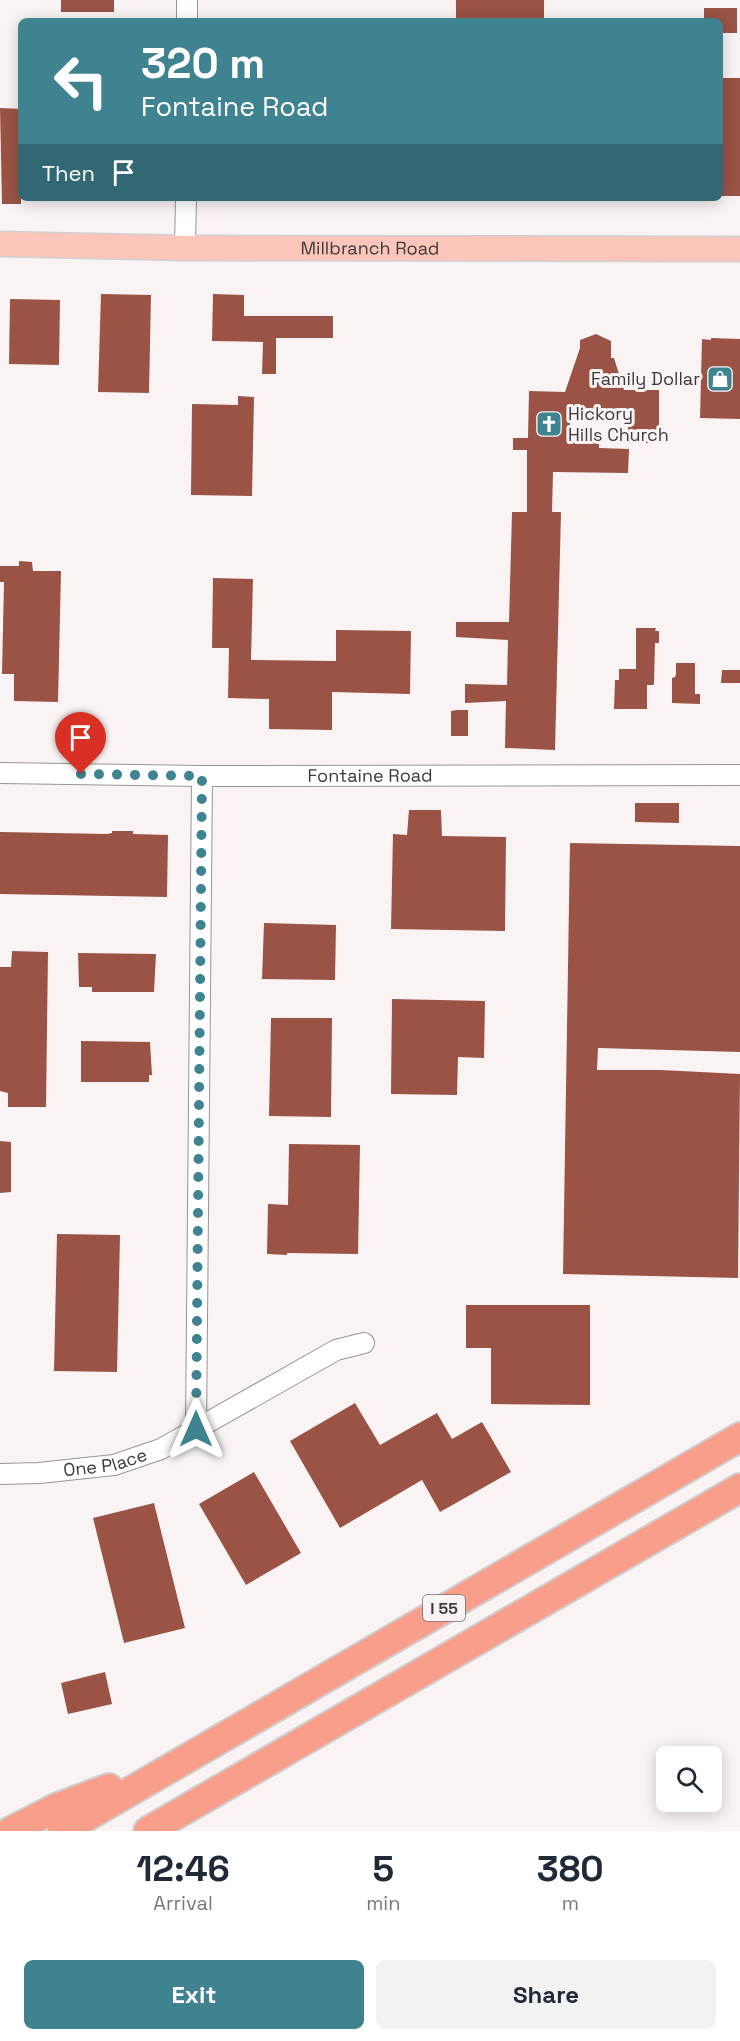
<!DOCTYPE html>
<style>
:root{--surface:#fff;--page:#f2f2f3;--text:#1f2937;--muted:#747a83;--accent:#3f8391}
body{margin:0;font-family:"Space Grotesk",sans-serif;background:var(--page);color:var(--text);height:100vh;display:flex;flex-direction:column;font-size:22px;white-space:nowrap}
*{box-sizing:border-box;margin:0}
p{font-size:20px;color:var(--muted)}
.icon{flex:none;width:33px;height:33px;fill:none;stroke:currentColor;stroke-width:2;stroke-linecap:round;stroke-linejoin:round}
.map{position:relative;height:1831px;overflow:hidden}
.panel{display:flex;flex-direction:column;background:var(--surface);flex:1}
.panel>*{flex:none}
.hud{position:absolute;left:18px;top:18px;width:705px;height:183px;border-radius:9px;box-shadow:0 3px 15px #0003;background:#3f8391;color:#fff;overflow:hidden}
.tools{position:absolute;left:656px;top:1746px;display:grid;gap:12px}
.tools a{display:grid;place-items:center;width:66px;height:66px;border-radius:9px;background:var(--surface);box-shadow:0 3px 15px #0003;font-size:30px}
.pin{position:absolute;display:grid;place-items:center;width:51px;height:51px;color:#fff;margin:-62px -26px;border-radius:50% 50% 50% 0;rotate:-45deg;box-shadow:0 0 6px #0007}
.pin .icon{rotate:45deg}
.me{position:absolute;width:66px;margin:-33px;rotate:0deg;stroke-linejoin:round;filter:drop-shadow(0 0 4px #0008)}
.turn{display:flex;align-items:center;gap:21px;height:126px;padding:0 24px;font-size:27px}
.turn .icon{width:78px;height:78px;stroke-width:2.5}
.turn b{display:block;font-size:42px;line-height:51px}
.then{display:flex;align-items:center;height:57px;padding:0 24px;background:#0003;gap:12px;font-size:22px}
.eta{display:flex;justify-content:space-evenly;align-items:center;height:102px;text-align:center}
.eta b{font-size:36px;font-weight:700;line-height:42px}
.button{display:flex;gap:12px;margin-top:auto;padding:12px 24px}
.button a{flex:1;height:69px;border-radius:9px;background:var(--accent);color:#fff;font-size:24px;font-weight:700;line-height:69px;text-align:center}
.button a+a{background:var(--page);color:var(--text)}
.map>svg:first-child{display:block}
.building{fill:#9a5344}
.lines{fill:none;stroke-linecap:round;stroke-linejoin:round}
.minor-casing{stroke:#999493;stroke-width:22}
.major-casing{stroke:#d0d0d0;stroke-width:27}
.highway-casing{stroke:#d0d0d0;stroke-width:32}
.minor{stroke:#fff;stroke-width:20}
.major{stroke:#fbc5b9;stroke-width:24}
.highway{stroke:#f89e8a;stroke-width:28}
.route{stroke:#3f8391;stroke-width:10;stroke-dasharray:0 18}
.labels{text-anchor:middle;stroke-width:6;stroke-linejoin:round;paint-order:stroke}
.shield{fill:#f9f4f3;stroke:#757272;stroke-width:1.5}
.shield-label{font-size:16px;font-weight:bold;fill:#3c3a3a}
.street-label{font-size:18px;fill:#3c3a3a;stroke:#f9f4f3}
.poi-label{font-size:18px;fill:#3c3a3a;stroke:#f9f4f3;text-anchor:end}
</style>
<div class="map">
<svg width="740" height="1831" viewBox="0 0 740 1831">
<rect width="100%" height="100%" fill="#f9f4f3"/>
<path class="building" d="M61 0H114V12H61Z
M456 0H544V21H456Z
M704 8H737V33H720V21H704Z
M720 78H740V196H720Z
M0 108 21 109V204H2Z
M101 294 151 295 149 393 98 392Z
M213 294 244 295V316H333V338H276V374H262L263 342 212 341Z
M10 299 60 300 59 365 9 364Z
M596 334 611 341V358H614L624 390H659V443H628V409L570 408V443H599V448L629 449 628 473 553 472 552 512H561L555 750 505 748 506 701 465 703V684L507 685 508 640 456 637V622H509L512 512H527V450H513V438H528L529 391 565 392 580 348V340Z
M711 338 740 339V419L700 418 702 339 711 340Z
M238 396 254 397 252 496 191 495 192 404 238 405Z
M19 561 32 562 33 571H61L58 702 14 701V674H2L4 582H0V566H19Z
M213 578 253 579 251 660 336 661V630L411 631 410 694 332 692V730L269 729V699L228 698 229 648H212Z
M636 628H656L655 631H659V643H655L654 685H647V709H614L615 680H619V669H636Z
M676 663H695V694H700V704L672 703V678L675 677 676 674Z
M722 670H740V683H721Z
M457 710H468V736H451V711Z
M635 803H679V823L635 822Z
M409 810H441L442 836 506 837 505 931 391 929 393 834 407 835Z
M112 831H133V834L168 835 167 897 0 894V832L107 834 112 833Z
M570 843 740 846V1052L598 1048 597 1070H661L740 1074 738 1278 563 1274Z
M264 923 336 925 335 980 262 979Z
M12 951 48 952 46 1107H8V1093L0 1091V967H11Z
M78 953 156 954 154 992H92V987H79Z
M392 999 485 1001 484 1058 458 1057 457 1095 391 1094Z
M271 1018H332L331 1117 269 1116Z
M81 1041 150 1042 152 1075H149V1082H81Z
M0 1141 11 1142V1192L0 1193Z
M289 1144 360 1145 358 1254 287 1253V1255L267 1254 268 1204 288 1205Z
M57 1234 120 1235 117 1372 54 1371Z
M466 1305H590V1405L491 1404V1348H466Z
M355 1403 380 1445 437 1413 452 1439 482 1422 511 1472 440 1512 422 1480 340 1528 290 1441Z
M254 1472 301 1553 246 1585 199 1504Z
M154 1503 185 1628 124 1643 93 1518Z
M105 1672 112 1704 68 1714 61 1683Z"/>
<g class="lines">
<g class="minor-casing">
<g id="minor">
<path d="M187 21V0"/>
<path d="M185 248 186 198"/>
<path id="s1" d="M0 773 202 776 740 775"/>
<path d="M196 1429 202 776"/>
<path id="s2" d="M0 1474 39 1473 114 1465 161 1449 336 1350 364 1343"/>
</g>
</g>
<g class="major-casing">
<g id="major">
<path id="s3" d="M0 244 185 248 740 249"/>
</g>
</g>
<g class="highway-casing">
<path id="highway" d="M11 1831 58 1807 109 1788
M62 1831 740 1437
M148 1831 740 1488"/>
</g>
<use href="#minor" class="minor"/>
<use href="#major" class="major"/>
<use href="#highway" class="highway"/>
</g>
<g class="lines">
<path class="route" d="M81 774 202 776 196 1429"/>
</g>
<defs>
<g id="shop-square" transform="scale(1.35)"><rect x="-9" y="-9" width="18" height="18" rx="4" fill="#3f8391" stroke="#f9f4f3"/><path d="M-5-2.5h2.3a2.7 3.5 0 0 1 5.4 0H5L5.5 6h-11ZM-1.5-2.5h3a1.5 2.3 0 0 0-3 0Z" fill="#fff"/></g>
<g id="church-square" transform="scale(1.35)"><rect x="-9" y="-9" width="18" height="18" rx="4" fill="#3f8391" stroke="#f9f4f3"/><path d="M-1.2-6h2.4v3.5h3.3v2.4h-3.3V6h-2.4V-.1h-3.3v-2.4h3.3Z" fill="#fff"/></g>
</defs>
<g fill-rule="evenodd">
<use href="#shop-square" x="720" y="379"/>
<use href="#church-square" x="549" y="424"/>
</g>
<g class="labels">
<rect class="shield" x="423" y="1595" width="42" height="26" rx="4.5"/>
<g class="shield-label">
<text x="444" y="1614">I 55</text>
</g>
<g class="street-label">
<text dy="6" stroke="none"><textPath href="#s3" startOffset="370">Millbranch Road</textPath></text>
<text dy="6" stroke="none"><textPath href="#s1" startOffset="370">Fontaine Road</textPath></text>
<text dy="6" stroke="none"><textPath href="#s2" startOffset="106">One Place</textPath></text>
</g>
<g class="poi-label">
<text x="700" y="385">Family Dollar</text>
<text x="568" y="420" text-anchor="start">Hickory<tspan x="568" dy="21">Hills Church</tspan></text>
</g>
</g>
</svg>
<div class="tools">
<a><svg class="icon" aria-label="search" viewBox="0 0 24 24"><circle cx="10" cy="10" r="6"/><path d="M15 15l6 6"/></svg></a>
</div>
<div class="pin" style="left:81px;top:774px;background:#d93025"><svg class="icon" aria-label="arrive" viewBox="0 0 24 24"><path d="M6 21V4h12l-3 4 3 4H6"/></svg></div>
<svg class="me" style="left:196px;top:1429px" viewBox="-20 -20 40 40"><path d="M0-17L14 15 0 8-14 15z" fill="#3f8391" stroke="#fff" stroke-width="4"/></svg>
<div class="hud">
<div class="turn"><svg class="icon" aria-label="left" viewBox="0 0 24 24"><path d="M17 20v-9H6M10 6l-5 5 5 5"/></svg><div><b>320 m</b>Fontaine Road</div></div>
<div class="then">Then<svg class="icon" aria-label="arrive" viewBox="0 0 24 24"><path d="M6 21V4h12l-3 4 3 4H6"/></svg></div>
</div>
</div>
<section class="panel">
<div class="eta">
<div><b>12:46</b><p>Arrival</p></div>
<div><b>5</b><p>min</p></div>
<div><b>380</b><p>m</p></div>
</div>
<div class="button"><a>Exit</a><a>Share</a></div>
</section>
